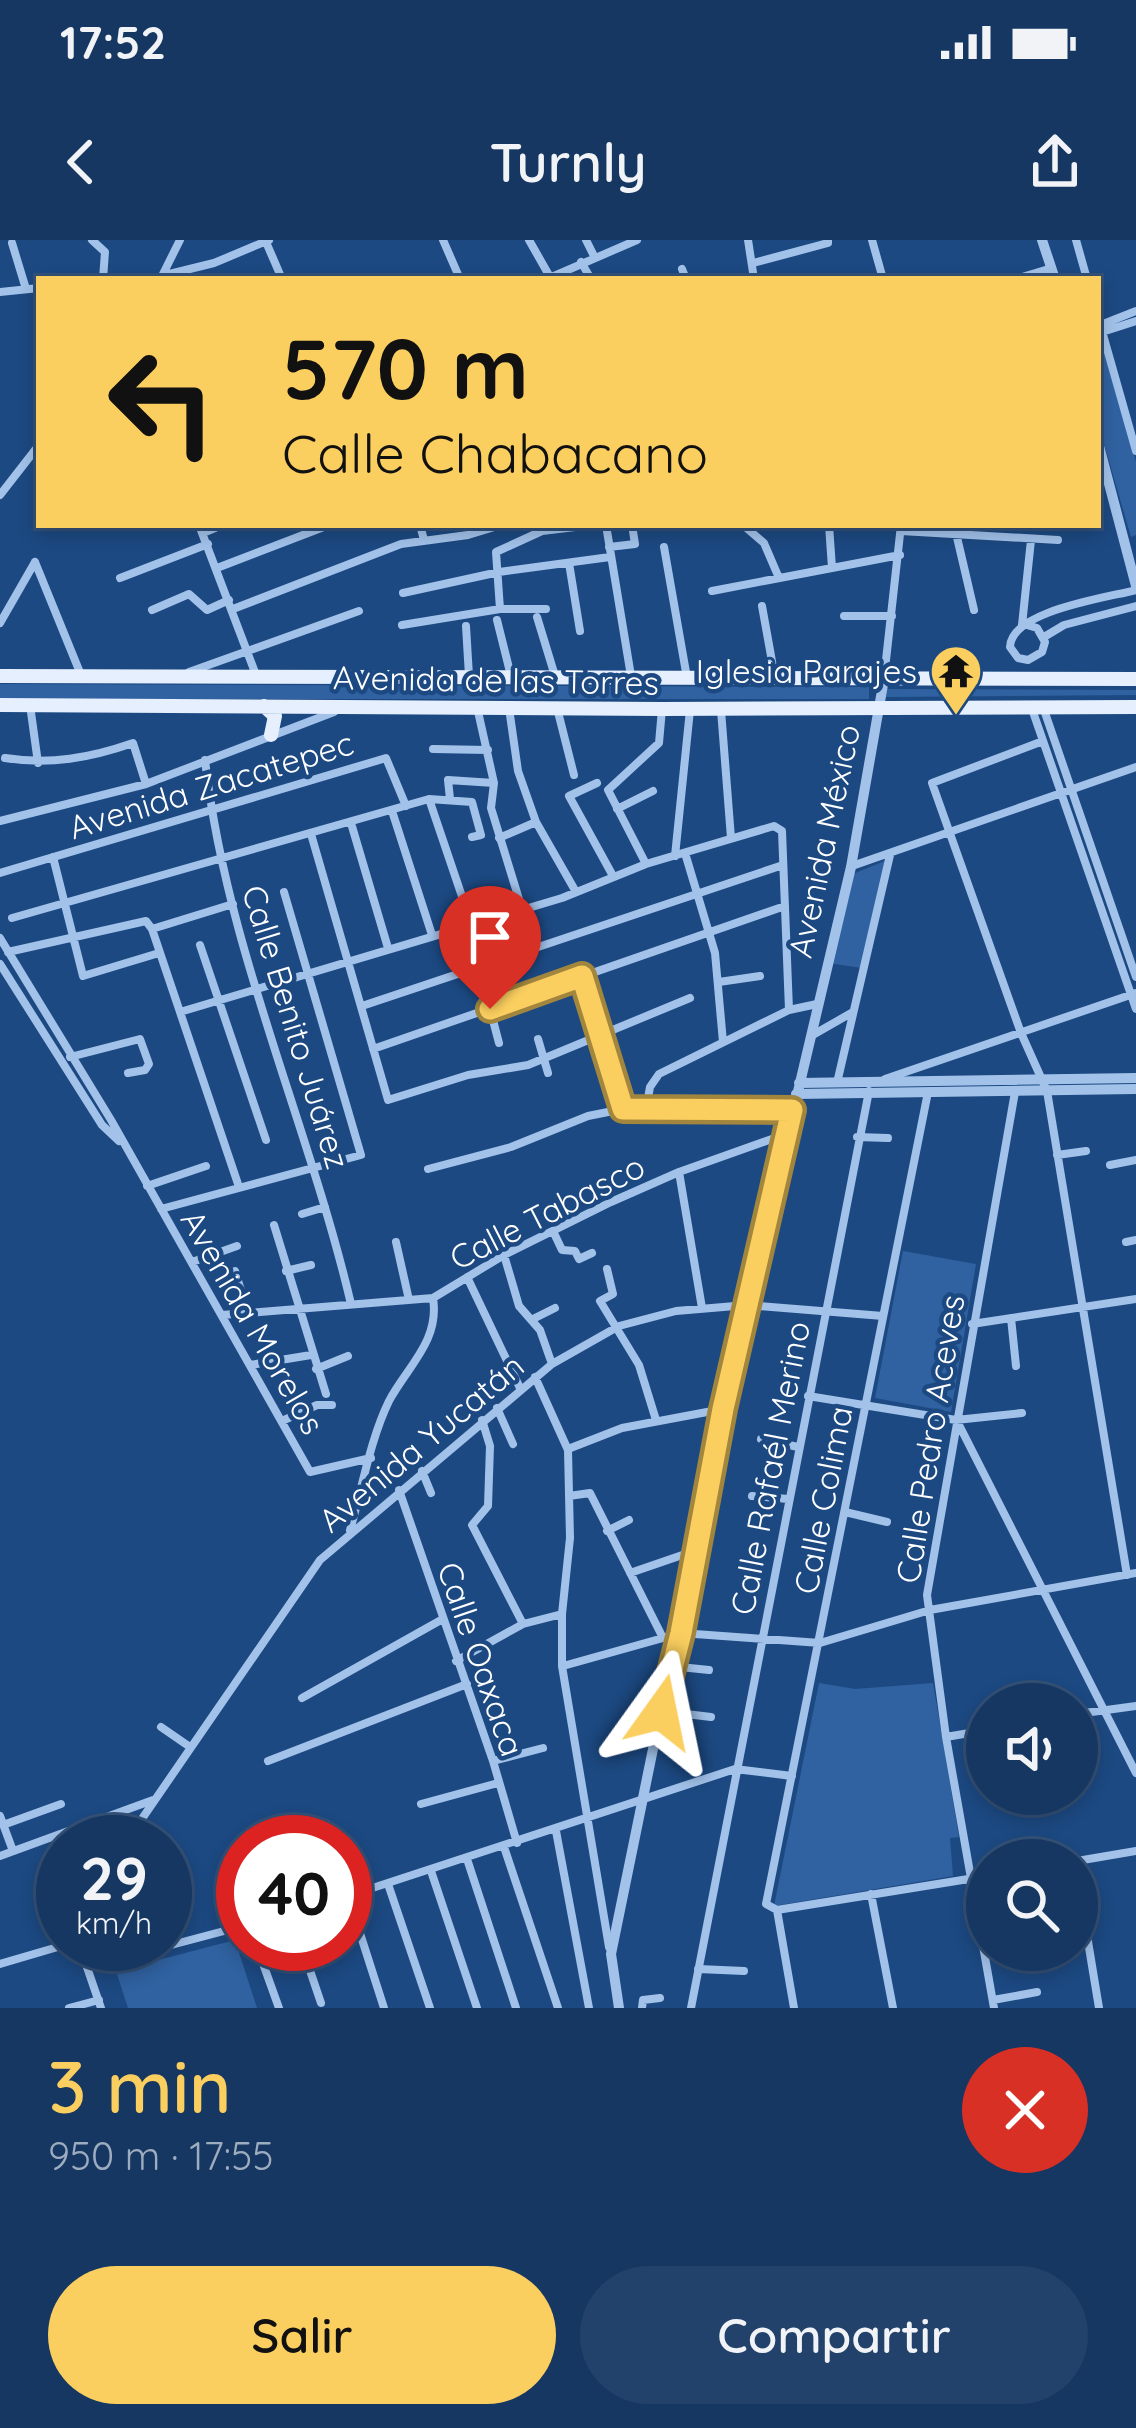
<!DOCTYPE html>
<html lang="es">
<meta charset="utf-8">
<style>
:root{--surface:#153762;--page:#22426b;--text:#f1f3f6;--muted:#9dacbe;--line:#345177;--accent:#face5f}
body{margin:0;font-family:Quicksand,sans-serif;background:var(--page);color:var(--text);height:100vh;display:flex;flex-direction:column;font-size:45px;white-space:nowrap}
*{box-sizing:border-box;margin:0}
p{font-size:39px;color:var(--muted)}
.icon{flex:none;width:66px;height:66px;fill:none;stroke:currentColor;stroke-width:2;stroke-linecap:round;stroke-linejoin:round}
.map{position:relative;height:1768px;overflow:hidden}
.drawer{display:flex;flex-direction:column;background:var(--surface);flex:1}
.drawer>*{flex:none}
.banner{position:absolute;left:36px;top:36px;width:1065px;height:252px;border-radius:0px;box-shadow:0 6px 18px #0003,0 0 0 3px var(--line);background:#face5f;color:#111;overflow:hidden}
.controls{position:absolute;left:966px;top:1443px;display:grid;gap:24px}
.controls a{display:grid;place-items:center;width:132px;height:132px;border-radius:50%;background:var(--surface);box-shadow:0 6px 18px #0003,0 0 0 3px var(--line);font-size:60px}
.speed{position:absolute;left:36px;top:1575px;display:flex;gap:24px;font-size:60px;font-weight:700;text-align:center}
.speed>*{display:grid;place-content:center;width:156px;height:156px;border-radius:50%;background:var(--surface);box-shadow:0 6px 18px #0003,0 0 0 3px var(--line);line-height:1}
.speed small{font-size:30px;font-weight:400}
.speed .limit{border:18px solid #d22;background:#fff;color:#111}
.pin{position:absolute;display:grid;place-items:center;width:102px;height:102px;color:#fff;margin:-123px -51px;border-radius:50% 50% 50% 0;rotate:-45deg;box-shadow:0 0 12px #0007}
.pin .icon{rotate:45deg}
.me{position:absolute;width:132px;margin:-66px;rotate:12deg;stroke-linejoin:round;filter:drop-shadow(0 0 9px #0008)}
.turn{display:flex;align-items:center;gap:42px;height:252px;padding:0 48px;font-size:54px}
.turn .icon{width:156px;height:156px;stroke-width:2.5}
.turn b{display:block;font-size:84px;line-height:102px}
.round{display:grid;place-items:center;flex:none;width:126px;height:126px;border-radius:63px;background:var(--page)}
.headline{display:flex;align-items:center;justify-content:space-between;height:204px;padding:0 48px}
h1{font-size:72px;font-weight:600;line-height:90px;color:var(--accent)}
.button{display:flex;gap:24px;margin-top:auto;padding:24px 48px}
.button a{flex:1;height:138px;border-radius:72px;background:var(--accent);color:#111;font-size:48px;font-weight:600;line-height:138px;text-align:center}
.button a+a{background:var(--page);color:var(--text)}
.status{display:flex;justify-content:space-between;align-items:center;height:84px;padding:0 60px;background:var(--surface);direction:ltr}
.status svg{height:33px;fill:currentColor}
header{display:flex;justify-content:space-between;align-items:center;height:156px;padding:0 48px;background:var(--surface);font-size:54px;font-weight:600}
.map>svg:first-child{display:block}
.green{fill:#3062a1}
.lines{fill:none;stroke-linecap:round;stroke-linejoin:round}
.minor{stroke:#a2c2ea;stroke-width:8}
.tertiary{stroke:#a2c2ea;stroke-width:10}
.primary{stroke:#e5effe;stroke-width:14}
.route-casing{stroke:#a2863e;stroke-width:30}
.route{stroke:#face5f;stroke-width:21}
.labels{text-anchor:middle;stroke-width:9;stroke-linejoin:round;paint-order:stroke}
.poi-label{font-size:33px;fill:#fff;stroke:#1c4982;text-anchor:end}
.street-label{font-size:33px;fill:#fff;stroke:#1c4982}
</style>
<div class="status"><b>17:52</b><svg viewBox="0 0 49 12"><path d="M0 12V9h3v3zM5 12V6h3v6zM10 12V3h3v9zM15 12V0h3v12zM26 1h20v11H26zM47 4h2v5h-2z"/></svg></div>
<header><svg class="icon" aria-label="back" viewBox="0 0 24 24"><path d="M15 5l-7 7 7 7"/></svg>Turnly<svg class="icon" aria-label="share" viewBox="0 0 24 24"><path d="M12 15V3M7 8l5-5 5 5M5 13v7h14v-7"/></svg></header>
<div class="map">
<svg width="1136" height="1768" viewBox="0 0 1136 1768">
<rect width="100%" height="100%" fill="#1c4982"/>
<path class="green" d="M1102 96 1136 222V295L1131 297 1098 183V98Z
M0 444 869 447V459H0Z
M887 449 1136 450V455L886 457Z
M887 620 862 728 828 723 848 636Z
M903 1011 976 1024 951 1172 875 1158Z
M819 1443 855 1449 933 1443 959 1597 950 1598 953 1636 774 1666Z
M235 1700 257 1768H128L116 1731Z"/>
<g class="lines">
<path class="minor" d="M92 0 105 12 103 39
M443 0 460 39
M529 0 550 37
M586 0 594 16
M748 0 754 39
M872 0 883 39
M1076 0 1087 39
M266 2 282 39
M12 3 26 49
M581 22 591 39
M753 23 828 3V0
M682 29 686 39
M161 38 180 0
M149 39 214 23 269 0
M547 39 637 0
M1016 39 1052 28
M0 52 39 48
M1098 77 1136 211
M1098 86 1136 71
M1099 93 1136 81
M0 255 39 205
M199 285 256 435
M420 285 424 300
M606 285 631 436
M743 285 764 303 779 338
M829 285 832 328
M901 291 1058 300
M203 293 222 285
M956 293 974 370
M609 307 635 304 632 285
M664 307 687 438
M35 322 81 435
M569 323 580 391
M217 328 329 285
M120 338 208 304
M712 351 900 315
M403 353 499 332 610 317
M762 366 775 438
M233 369 401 304 468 295 501 285
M500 369 496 312 542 291 592 285
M152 370 189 354 207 370 229 360
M844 376H892
M537 377 555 436
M497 380 511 436
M0 383 35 322
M402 385 500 369H546
M1022 385 1031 300
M1027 385 1037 388 1045 402 1042 412 1028 420 1018 418 1010 407C1011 371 1105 358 1136 350
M466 386 469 436
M1044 397 1064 385 1136 366
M189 432 359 371
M884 438 901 285
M30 465 38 523
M477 467 494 543 491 568 522 669
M1043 467 1136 737
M509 468 518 531 536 582 576 652
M557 468 574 535
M1032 469 1136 769
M721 470 731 598
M1043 501 932 543 1021 793 1047 851 1127 1335
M433 509 488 510
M5 518C50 525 90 518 133 503L146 544
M205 520C226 707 308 882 351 1064
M597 543 569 556 613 636
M429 559 471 683
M450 559 448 540 494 543
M617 569 653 551
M392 571 432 695
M0 581 146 544 334 472
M351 583 388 708
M311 594 388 860 468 835 528 825 690 758
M499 598 536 582
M685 613 715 713 723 802
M675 616 690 470
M53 617 83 736 159 713
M646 624 608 550 659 503 662 469
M852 626 1136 527
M0 633 386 518 406 566
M12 678 429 559 472 562 481 595 472 597
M152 689 239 947
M0 698 111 880 310 1232 371 1218
M200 705 266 900
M8 712 146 681 152 689 233 664
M0 724 102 885 119 901
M582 736 623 869
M719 742 760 736
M362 766 783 625
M490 769 499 803
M180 772 562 658 646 624 774 586 782 591 789 770
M811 796 853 772
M538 799 548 833
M373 809 785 666
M70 817 140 799 149 824 145 830 128 833
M885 839 1136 753
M837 843 890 615
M646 869 650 847 659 834 789 770 817 764
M857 897 888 898
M1057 915 1086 911
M1110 925 1136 920
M428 929 511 907 588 876 623 869 792 870
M679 932 702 1068
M147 946 206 926
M161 969 361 915 284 652
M302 974 325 967
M274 985 326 1154
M553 991 562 1010 575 1011 579 1019 592 1013
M396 1002 409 1060
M1126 1002 1136 1000
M504 1015 519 1066 540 1090 552 1124
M192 1022 237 1006
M607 1029 613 1054 600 1061 639 1125 656 1180
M235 1031 248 1073
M286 1031 311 1025
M467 1037 520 1148
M222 1075 433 1058 504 1015 611 962 679 932 786 894
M1011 1078 1016 1126
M531 1080 555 1068
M972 1084 1136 1059
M250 1125 311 1115
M316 1129 348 1116
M535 1137 568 1210 570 1298 562 1374V1426L609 1707
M808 1156 956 1180 1022 1173
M497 1168 513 1204
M482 1180 490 1206 488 1266 472 1285 523 1384
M282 1181 317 1165H332
M957 1181 1136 1533
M761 1199 798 1207
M568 1209 622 1188 723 1169
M422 1231 431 1253
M399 1250 493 1521 517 1603
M569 1256 590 1253 663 1398
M752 1256 788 1259
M845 1272 887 1282
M350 1290C362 1249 370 1200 389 1161 407 1127 440 1101 433 1058
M607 1291 629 1280
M630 1333 694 1311
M456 1421 523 1384 562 1374
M563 1426 681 1393 820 1403 930 1370 1136 1333
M670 1426 709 1430
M302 1458 441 1380
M661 1471 711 1477
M1077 1474 1136 1466
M161 1487 190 1507
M946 1497 987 1490
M268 1521 467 1444
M493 1521 543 1508
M421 1564 498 1543
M0 1576 13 1611
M3 1585 61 1564
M556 1591 589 1768
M126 1602 320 1320 552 1124 619 1086 676 1071 747 1065 883 1076
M320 1602 315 1588 327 1584 336 1602
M504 1607 558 1768
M0 1616 153 1560
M467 1619 516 1768
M1077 1621 1136 1611
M345 1627 348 1636 345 1639
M431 1631 477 1768
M1077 1635 1099 1768
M388 1644 430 1768
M871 1654 893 1768
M348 1656 384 1768
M345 1657 735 1529 792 1536
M777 1670 766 1664 928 852
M777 1670 987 1636
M777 1670 794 1768
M79 1704 101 1768
M256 1704 279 1768
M301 1704 321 1763
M0 1724 68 1704
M88 1727 243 1686
M698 1729 744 1731
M993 1760 1037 1752
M69 1768 99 1760
M642 1768 643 1760 660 1758
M691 1768 869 851
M994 1768 946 1497 927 1355 1015 852"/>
<path class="tertiary" d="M1042 0 1055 39
M1098 202 1136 346
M799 843 1136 838
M796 854 1136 849
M619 1768 611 1714 670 1426 681 1393 723 1169 851 627 884 439"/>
<path class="primary" d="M0 436 1136 439
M0 465 662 469 1136 467
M264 466 275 476 271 495"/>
</g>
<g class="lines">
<g class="route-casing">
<path id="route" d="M490 769 582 736 623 869 792 870 723 1169 681 1393 661 1472"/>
</g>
<use href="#route" class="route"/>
</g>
<defs>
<g id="temple-pin" transform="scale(2.7)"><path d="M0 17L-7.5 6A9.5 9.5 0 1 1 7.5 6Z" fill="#face5f" stroke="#1c4982"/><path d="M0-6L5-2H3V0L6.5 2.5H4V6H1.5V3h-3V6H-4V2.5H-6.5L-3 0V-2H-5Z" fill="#111"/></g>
</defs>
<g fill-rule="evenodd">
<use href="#temple-pin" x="956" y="431"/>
</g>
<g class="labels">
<g class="poi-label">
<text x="917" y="443">Iglesia Parajes</text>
</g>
<g class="street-label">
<text transform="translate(496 440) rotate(1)" y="12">Avenida de las Torres</text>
<text transform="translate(211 545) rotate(-17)" y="12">Avenida Zacatepec</text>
<text transform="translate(824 601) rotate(-78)" y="12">Avenida México</text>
<text transform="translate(296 787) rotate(73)" y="12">Calle Benito Juárez</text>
<text transform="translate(547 972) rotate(-27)" y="12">Calle Tabasco</text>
<text transform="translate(253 1082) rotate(60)" y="12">Avenida Morelos</text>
<text transform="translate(930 1199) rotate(-81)" y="12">Calle Pedro Aceves</text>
<text transform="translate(421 1203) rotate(-40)" y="12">Avenida Yucatán</text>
<text transform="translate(770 1228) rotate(-79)" y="12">Calle Rafaél Merino</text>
<text transform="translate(823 1260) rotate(-79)" y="12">Calle Colima</text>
<text transform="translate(481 1419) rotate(71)" y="12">Calle Oaxaca</text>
</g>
</g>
</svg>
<div class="controls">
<a><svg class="icon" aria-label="sound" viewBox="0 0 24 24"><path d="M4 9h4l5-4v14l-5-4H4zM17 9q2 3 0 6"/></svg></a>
<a><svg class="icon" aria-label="search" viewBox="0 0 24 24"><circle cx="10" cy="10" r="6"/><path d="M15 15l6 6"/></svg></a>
</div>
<div class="speed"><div>29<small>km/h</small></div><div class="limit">40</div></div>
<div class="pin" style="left:490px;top:769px;background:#d93025"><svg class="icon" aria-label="arrive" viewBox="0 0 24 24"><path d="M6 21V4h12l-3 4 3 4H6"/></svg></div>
<svg class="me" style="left:661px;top:1472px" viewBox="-20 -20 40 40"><path d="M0-17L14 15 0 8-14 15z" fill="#face5f" stroke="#fff" stroke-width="4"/></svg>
<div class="banner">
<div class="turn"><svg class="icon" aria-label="left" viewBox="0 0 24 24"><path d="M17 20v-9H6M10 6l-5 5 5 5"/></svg><div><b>570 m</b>Calle Chabacano</div></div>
</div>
</div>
<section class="drawer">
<div class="headline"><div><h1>3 min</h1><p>950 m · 17:55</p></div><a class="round" style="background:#d93025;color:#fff"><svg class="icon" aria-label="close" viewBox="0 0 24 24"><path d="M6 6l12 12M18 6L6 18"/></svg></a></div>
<div class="button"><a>Salir</a><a>Compartir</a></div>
</section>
